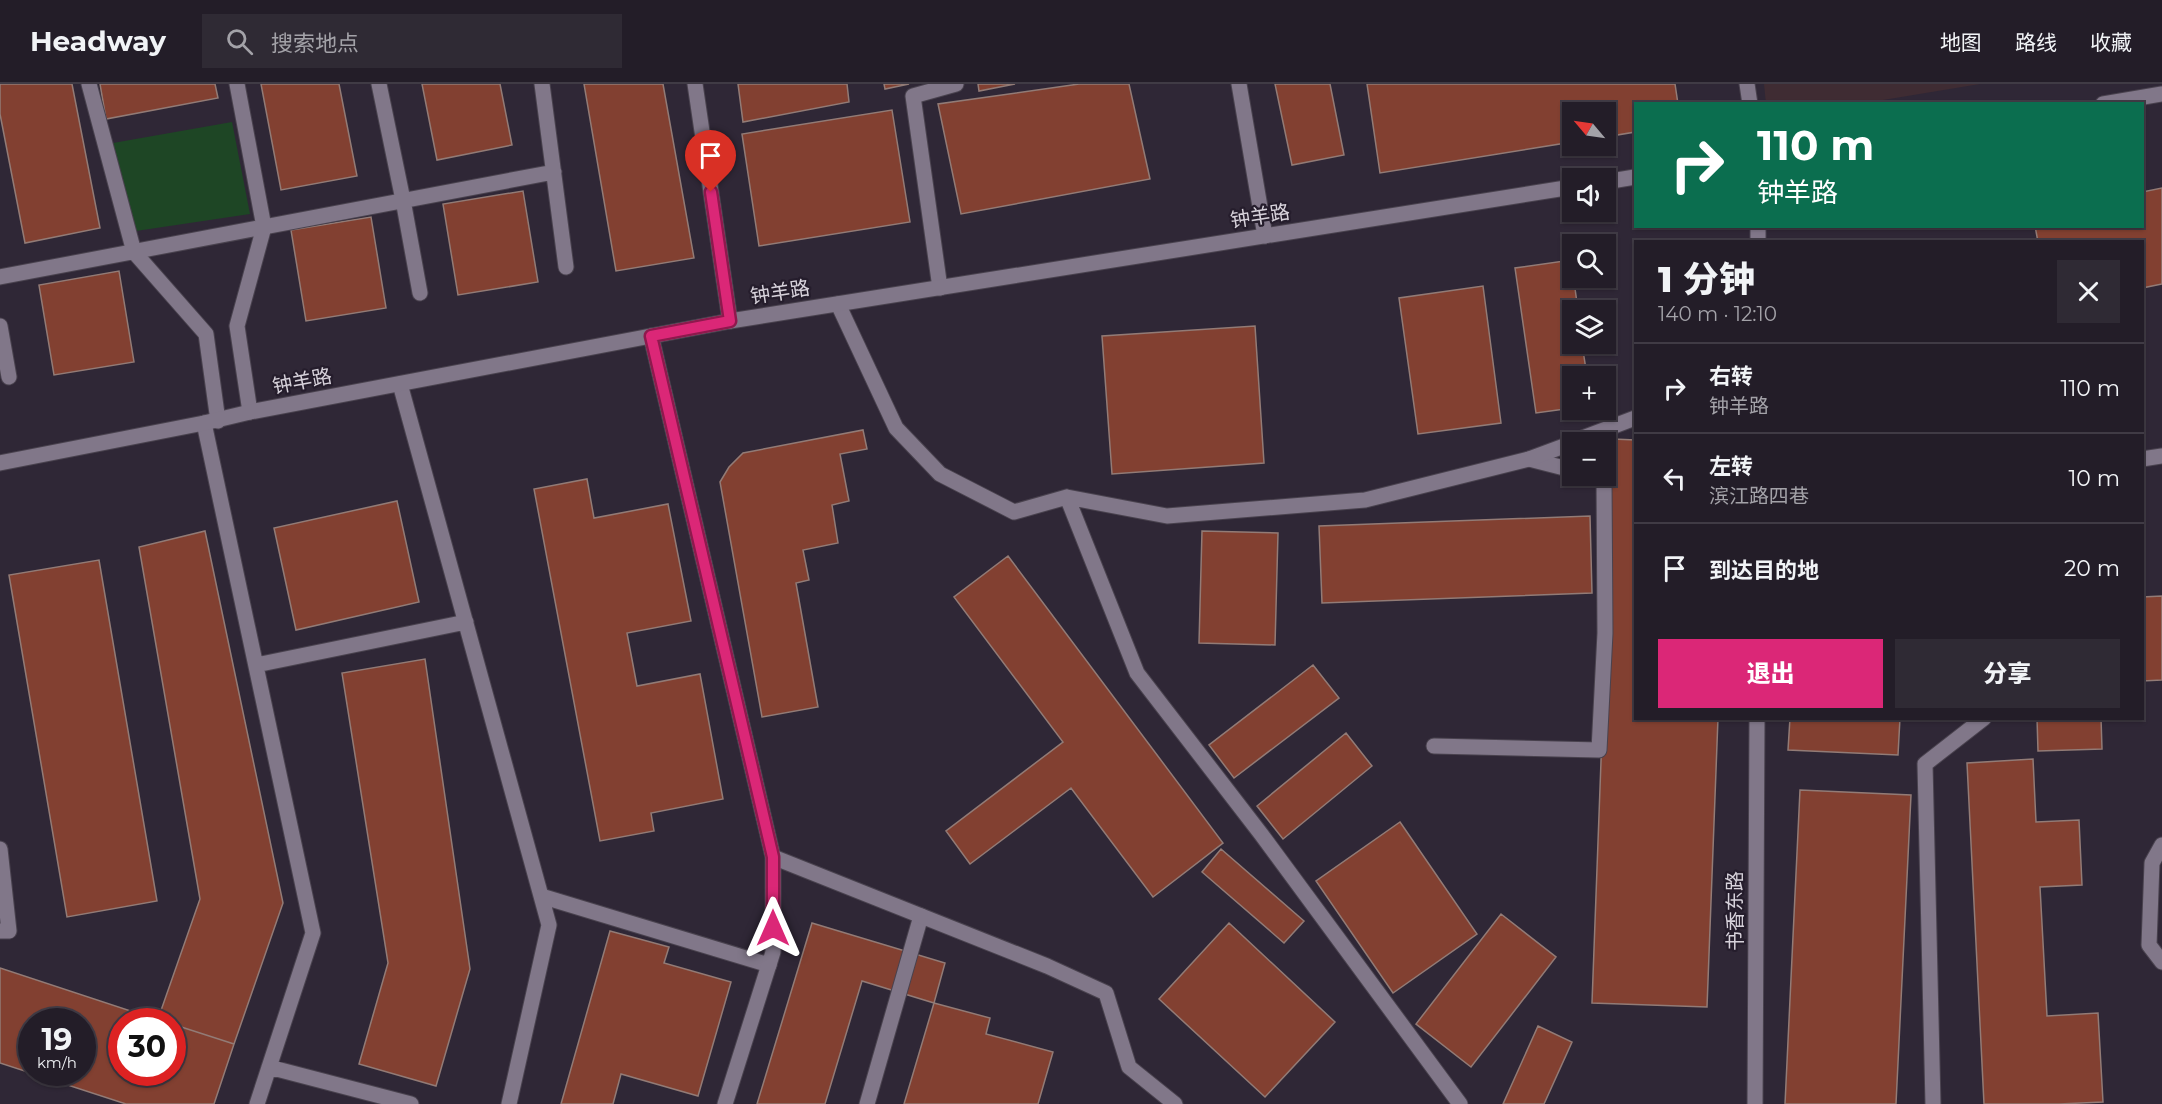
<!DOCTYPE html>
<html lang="zh">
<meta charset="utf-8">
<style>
:root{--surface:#231d28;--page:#2f2a34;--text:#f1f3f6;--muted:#a3a2a8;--line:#403b45;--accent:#db2777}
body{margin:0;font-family:Montserrat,"Noto Sans SC",sans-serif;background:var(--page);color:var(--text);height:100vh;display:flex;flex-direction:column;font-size:22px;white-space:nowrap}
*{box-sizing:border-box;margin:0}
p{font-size:20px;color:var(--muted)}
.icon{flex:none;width:33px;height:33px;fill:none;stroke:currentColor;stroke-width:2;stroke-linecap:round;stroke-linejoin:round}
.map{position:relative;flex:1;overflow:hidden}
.side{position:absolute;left:1634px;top:156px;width:510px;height:480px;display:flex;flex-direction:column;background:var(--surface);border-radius:0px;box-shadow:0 2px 4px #0004,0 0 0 2px var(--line)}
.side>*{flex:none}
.top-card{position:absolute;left:1634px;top:18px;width:510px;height:126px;border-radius:0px;box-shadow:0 2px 4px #0004,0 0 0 2px var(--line);background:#0b6e4f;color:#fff;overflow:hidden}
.needle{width:39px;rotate:299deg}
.buttons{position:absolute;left:1562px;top:18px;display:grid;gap:12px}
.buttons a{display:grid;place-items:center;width:54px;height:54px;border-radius:0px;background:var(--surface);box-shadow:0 2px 4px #0004,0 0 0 2px var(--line);font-size:30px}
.speed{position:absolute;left:18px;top:924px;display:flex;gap:12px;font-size:30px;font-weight:700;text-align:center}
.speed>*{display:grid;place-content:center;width:78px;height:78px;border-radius:50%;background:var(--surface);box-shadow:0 2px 4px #0004,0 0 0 2px var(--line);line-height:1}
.speed small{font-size:15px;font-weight:400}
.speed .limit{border:9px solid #d22;background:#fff;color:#111}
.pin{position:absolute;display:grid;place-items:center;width:51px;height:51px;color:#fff;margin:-62px -26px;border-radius:50% 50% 50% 0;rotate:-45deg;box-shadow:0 0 6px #0007}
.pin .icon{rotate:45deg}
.me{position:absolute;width:66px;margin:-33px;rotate:0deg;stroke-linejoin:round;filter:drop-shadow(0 0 4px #0008)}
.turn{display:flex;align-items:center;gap:21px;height:126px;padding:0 24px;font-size:27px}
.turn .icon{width:78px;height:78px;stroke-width:2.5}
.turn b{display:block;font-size:42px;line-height:51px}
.round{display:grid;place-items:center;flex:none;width:63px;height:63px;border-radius:0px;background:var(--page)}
.head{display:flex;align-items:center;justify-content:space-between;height:102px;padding:0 24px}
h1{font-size:36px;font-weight:800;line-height:45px}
.action{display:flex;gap:12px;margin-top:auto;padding:12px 24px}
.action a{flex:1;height:69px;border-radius:0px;background:var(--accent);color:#fff;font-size:24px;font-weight:800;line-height:69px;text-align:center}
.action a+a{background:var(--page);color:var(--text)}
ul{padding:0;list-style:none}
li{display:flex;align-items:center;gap:18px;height:90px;padding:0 24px;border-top:2px solid var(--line)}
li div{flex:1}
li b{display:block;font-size:22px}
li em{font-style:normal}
header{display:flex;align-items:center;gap:36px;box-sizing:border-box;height:84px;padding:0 30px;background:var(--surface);border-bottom:2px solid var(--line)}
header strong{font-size:28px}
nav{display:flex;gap:33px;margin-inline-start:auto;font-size:21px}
.search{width:420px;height:54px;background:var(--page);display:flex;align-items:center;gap:15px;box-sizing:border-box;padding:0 21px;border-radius:0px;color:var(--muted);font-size:22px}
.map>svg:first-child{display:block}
.commercial{fill:#3f2c33}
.green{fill:#1e4625}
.building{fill:#824031;stroke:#927b76;stroke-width:1.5;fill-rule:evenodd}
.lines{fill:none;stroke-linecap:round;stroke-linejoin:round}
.lane-casing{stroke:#49424e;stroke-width:17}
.street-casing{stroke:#49424e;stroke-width:17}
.secondary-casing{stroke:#49424e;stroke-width:17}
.lane{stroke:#817789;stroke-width:15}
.street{stroke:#817789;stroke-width:15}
.secondary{stroke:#817789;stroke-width:15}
.route-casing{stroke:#8e194d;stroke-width:15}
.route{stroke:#db2777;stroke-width:10}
.labels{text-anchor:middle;stroke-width:4.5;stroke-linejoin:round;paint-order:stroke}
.street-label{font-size:20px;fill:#d7d2db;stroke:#251d2c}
</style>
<header>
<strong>Headway</strong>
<div class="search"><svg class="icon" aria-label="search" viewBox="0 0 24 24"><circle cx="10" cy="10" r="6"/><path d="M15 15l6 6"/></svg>搜索地点</div>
<nav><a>地图</a><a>路线</a><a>收藏</a></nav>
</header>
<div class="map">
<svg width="2162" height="1020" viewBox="0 0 2162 1020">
<rect width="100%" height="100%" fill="#2f2736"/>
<path class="commercial" d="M1764 0H1980L1865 19 1766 20Z"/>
<path class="green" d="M232 38 250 130 136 147 113 59Z"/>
<path class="building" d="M0 0H72L100 144 25 159 0 30Z
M100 0H215L218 14 106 35Z
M261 0H339L357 92 281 106Z
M422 0H500L512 61 437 76Z
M584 0H663L694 174 616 187Z
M738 0H847L849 18 743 38Z
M884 0H909L885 5Z
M978 0H1015L979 7Z
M1079 0H1129L1150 95 961 130 938 20Z
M1275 0H1330L1344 71 1292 81Z
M1367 0H1675L1678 20H1635V48L1605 53V28H1572V58L1380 89Z
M892 26 910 138 759 162 742 50Z
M2162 104V200L2142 204V158H2038L2035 142H2142V108Z
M523 107 538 198 458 211 443 120Z
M371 133 386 224 306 237 291 146Z
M1571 176 1578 226H1572V260H1582L1587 292H1572V324L1536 329 1515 184Z
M119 187 134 278 54 291 39 201Z
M1483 202 1501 339 1418 350 1399 214Z
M1255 242 1264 379 1112 390 1102 252Z
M863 346 867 365 840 370 849 417 832 421 838 459 803 466 809 496 796 499 818 623 762 633 720 398 729 383 743 369Z
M1613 355 1635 356V634H1718L1707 923 1592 919Z
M587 395 594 434 668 420 691 537 627 549 637 602 700 590 723 715 651 729 654 747 600 757 534 405Z
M397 417 419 518 296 546 274 444Z
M1590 432 1592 509 1322 519 1319 442Z
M205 447 283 819 234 960 172 940V938L158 935 200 815 139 463Z
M1202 447 1278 449 1275 561 1199 559Z
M1008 472 1223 759 1153 813 1071 704 970 780 946 747 1063 658 954 513Z
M99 476 157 817 67 833 9 491Z
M2162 512V596L2142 597V513Z
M425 575 470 885 436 1002 359 980 388 879 342 589Z
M1313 581 1339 614 1234 694 1209 661Z
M1790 634H1900L1898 671 1788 666Z
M2037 634H2101L2102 665 2038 667Z
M1346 649 1372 682 1283 755 1257 722Z
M2033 675 2036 738 2079 736 2082 801 2040 803 2047 932 2098 929 2103 1018 2059 1020H1984L1967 679Z
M1800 706 1911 711 1896 1020H1785Z
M1400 738 1477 850 1393 909 1316 797Z
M1221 765 1304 837 1284 859 1202 788Z
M1501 830 1556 873 1471 983 1416 940Z
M812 839 945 879 934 919 862 897 825 1020H757Z
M1229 839 1335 938 1265 1013 1159 915Z
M610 847 669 863 664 879 731 898 698 1012 621 990 613 1020H561Z
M0 884 164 938H122V988H172V940L234 960 214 1020H126L0 979ZM32 938H82V988H32Z
M934 919 990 934 986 950 1053 968 1038 1020H904Z
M1538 942 1572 958 1544 1020H1503Z"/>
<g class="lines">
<g class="lane-casing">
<path id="lane" d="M89 0 134 168 206 250 218 337
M237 0 264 143 237 242 250 328
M379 0 403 116 420 209
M542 0 566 183
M0 193 554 88
M940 204 913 12 956 0
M0 242 9 293
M400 300 549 841 509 1020
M204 339 313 849 257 1020
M1529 375 1572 386
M2142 375 2162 372
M256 581 466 538
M1434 662 1599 666 1605 549 1604 394 1594 392
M2162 761 2152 779 2149 861 2162 878
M541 812 769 881
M269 983 411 1020
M867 1020 921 832
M1933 1020 1925 680 1984 634"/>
</g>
<g class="street-casing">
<path id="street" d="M695 0 730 237
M1239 0 1265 152
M838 220 896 344 940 390 1014 428 1067 413 1137 589 1261 750 1460 1020
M651 252 773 773V868L725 1020
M1572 358 1635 334
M1067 413 1167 432 1365 416 1529 375 1572 359
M0 765 9 847H0
M773 773 1047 882 1106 909 1129 983 1175 1020"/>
</g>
<g class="secondary-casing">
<path id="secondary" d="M1747 0 1750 20
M2103 20 2162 10
M1605 98 1635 93
M1758 142V158
M0 379 204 339 250 328 730 237 1572 103
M1755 1020 1757 634"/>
</g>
<use href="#lane" class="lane"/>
<use href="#street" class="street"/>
<use href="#secondary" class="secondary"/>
</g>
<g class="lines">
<g class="route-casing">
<path id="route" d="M711 108 730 237 651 252 773 773V844"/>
</g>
<use href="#route" class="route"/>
</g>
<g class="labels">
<g class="street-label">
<text transform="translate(1260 132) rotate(-9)" y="7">钟羊路</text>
<text transform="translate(780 208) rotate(-9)" y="7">钟羊路</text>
<text transform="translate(302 297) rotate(-11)" y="7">钟羊路</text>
<text transform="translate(1735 827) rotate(-90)" y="7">书香东路</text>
</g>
</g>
</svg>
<div class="buttons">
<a><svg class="needle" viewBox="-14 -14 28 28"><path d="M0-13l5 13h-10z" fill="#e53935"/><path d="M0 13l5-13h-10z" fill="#a3a2a8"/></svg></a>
<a><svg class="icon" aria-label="sound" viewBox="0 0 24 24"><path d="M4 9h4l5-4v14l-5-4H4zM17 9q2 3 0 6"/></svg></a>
<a><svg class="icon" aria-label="search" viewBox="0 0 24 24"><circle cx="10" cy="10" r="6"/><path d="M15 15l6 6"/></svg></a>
<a><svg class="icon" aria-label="layers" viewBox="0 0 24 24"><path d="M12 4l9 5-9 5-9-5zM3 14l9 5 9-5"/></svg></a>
<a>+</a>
<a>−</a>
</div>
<div class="speed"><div>19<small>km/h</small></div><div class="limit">30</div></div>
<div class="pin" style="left:711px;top:108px;background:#d93025"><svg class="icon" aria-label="arrive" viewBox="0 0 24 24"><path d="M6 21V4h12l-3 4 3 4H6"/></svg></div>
<svg class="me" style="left:773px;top:844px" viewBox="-20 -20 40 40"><path d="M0-17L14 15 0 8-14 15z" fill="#db2777" stroke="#fff" stroke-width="4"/></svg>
<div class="top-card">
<div class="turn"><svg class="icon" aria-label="right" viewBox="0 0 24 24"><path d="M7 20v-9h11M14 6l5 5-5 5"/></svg><div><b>110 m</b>钟羊路</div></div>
</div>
<section class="side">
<div class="head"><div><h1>1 分钟</h1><p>140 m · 12:10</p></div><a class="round"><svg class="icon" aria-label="close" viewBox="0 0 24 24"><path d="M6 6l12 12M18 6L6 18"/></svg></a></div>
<ul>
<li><svg class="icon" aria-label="right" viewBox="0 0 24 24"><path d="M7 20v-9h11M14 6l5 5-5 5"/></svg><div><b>右转</b><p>钟羊路</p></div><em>110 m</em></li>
<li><svg class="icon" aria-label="left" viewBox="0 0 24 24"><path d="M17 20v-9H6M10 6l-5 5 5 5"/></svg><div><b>左转</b><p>滨江路四巷</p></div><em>10 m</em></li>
<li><svg class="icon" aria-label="arrive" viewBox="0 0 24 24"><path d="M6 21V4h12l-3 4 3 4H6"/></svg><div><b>到达目的地</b></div><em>20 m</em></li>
</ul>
<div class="action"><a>退出</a><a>分享</a></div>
</section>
</div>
